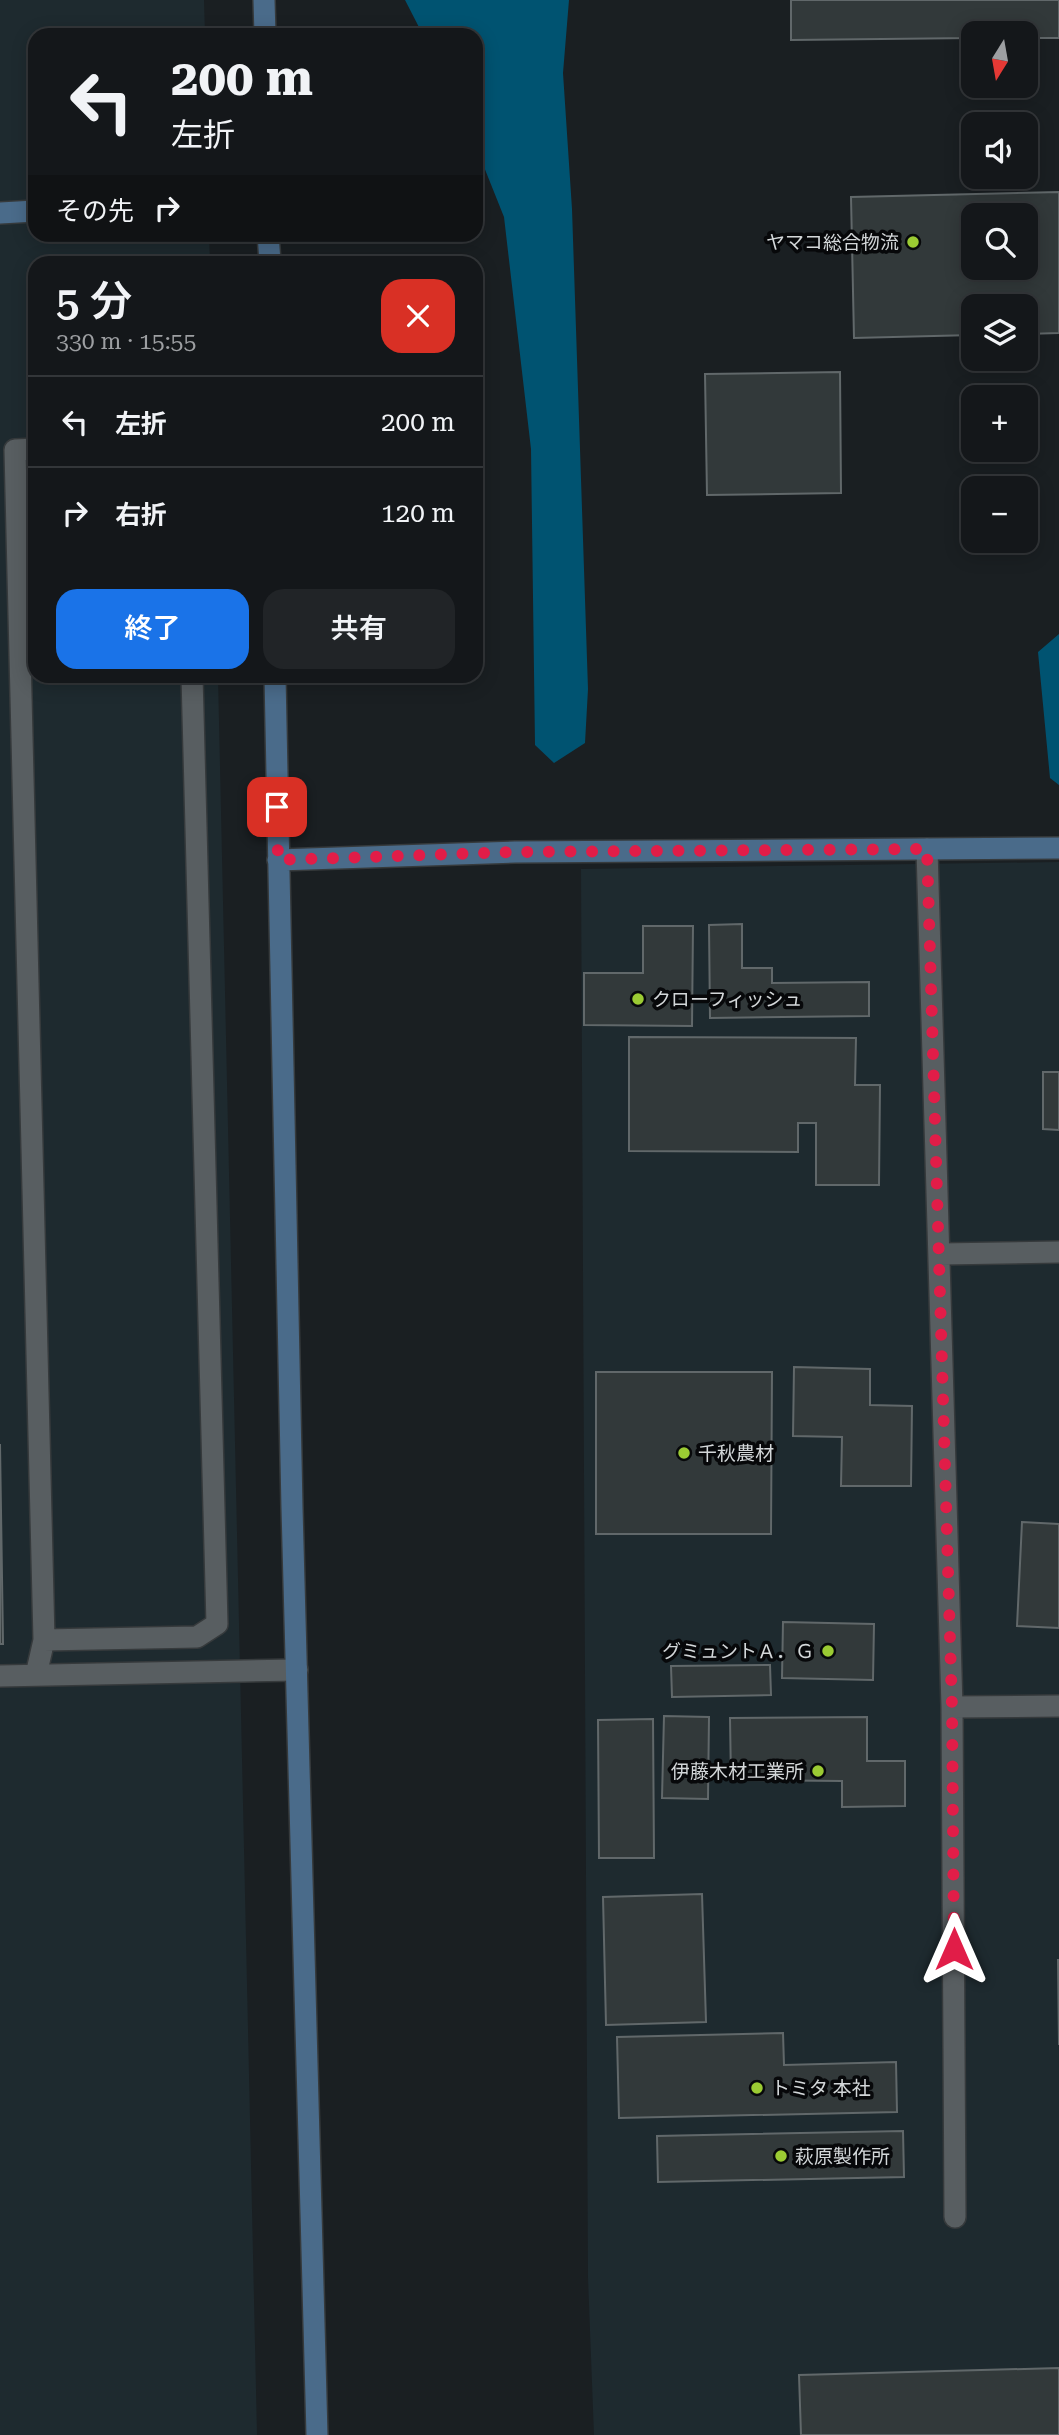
<!DOCTYPE html>
<html lang="ja">
<meta charset="utf-8">
<style>
:root{--surface:#14171a;--page:#212427;--text:#f1f3f6;--muted:#9d9fa2;--line:#333639;--accent:#1a73e8}
body{margin:0;font-family:"Roboto Serif","Noto Sans JP",serif;background:var(--page);color:var(--text);height:100vh;display:flex;flex-direction:column;font-size:26px;white-space:nowrap}
*{box-sizing:border-box;margin:0}
p{font-size:23px;color:var(--muted)}
.icon{flex:none;width:38px;height:38px;fill:none;stroke:currentColor;stroke-width:2;stroke-linecap:round;stroke-linejoin:round}
.map{position:relative;flex:1;overflow:hidden}
.panel{position:absolute;left:28px;top:256px;width:455px;height:427px;display:flex;flex-direction:column;background:var(--surface);border-radius:21px;box-shadow:0 4px 18px #0003,0 0 0 2px var(--line)}
.panel>*{flex:none}
.guide{position:absolute;left:28px;top:28px;width:455px;height:214px;border-radius:21px;box-shadow:0 4px 18px #0003,0 0 0 2px var(--line);background:#14171a;color:var(--text);overflow:hidden}
.needle{width:46px;rotate:191deg}
.buttons{position:absolute;left:961px;top:21px;display:grid;gap:14px}
.buttons a{display:grid;place-items:center;width:77px;height:77px;border-radius:14px;background:var(--surface);box-shadow:0 4px 18px #0003,0 0 0 2px var(--line);font-size:35px}
.pin{position:absolute;display:grid;place-items:center;width:60px;height:60px;color:#fff;margin:-30px;border-radius:14px;box-shadow:0 4px 10px #0006}
.me{position:absolute;width:77px;margin:-38px;rotate:0deg;stroke-linejoin:round;filter:drop-shadow(0 0 5px #0008)}
.turn{display:flex;align-items:center;gap:24px;height:147px;padding:0 28px;font-size:32px}
.turn .icon{width:91px;height:91px;stroke-width:2.5}
.turn b{display:block;font-size:49px;line-height:60px}
.then{display:flex;align-items:center;height:66px;padding:0 28px;background:#0003;gap:14px;font-size:26px}
.round{display:grid;place-items:center;flex:none;width:74px;height:74px;border-radius:21px;background:var(--page)}
.head{display:flex;align-items:center;justify-content:space-between;height:119px;padding:0 28px}
h1{font-size:42px;font-weight:600;line-height:52px}
.primary-button{display:flex;gap:14px;margin-top:auto;padding:14px 28px}
.primary-button a{flex:1;height:80px;border-radius:21px;background:var(--accent);color:#fff;font-size:28px;font-weight:600;line-height:80px;text-align:center}
.primary-button a+a{background:var(--page);color:var(--text)}
ul{padding:0;list-style:none}
li{display:flex;align-items:center;gap:21px;height:91px;padding:0 28px;border-top:2px solid var(--line)}
li div{flex:1}
li b{display:block;font-size:26px}
li em{font-style:normal}
.map>svg:first-child{display:block}
.built{fill:#1e2a2f}
.forest{fill:#005371}
.building{fill:#32393a;stroke:#61686a;stroke-width:2;fill-rule:evenodd}
.lines{fill:none;stroke-linecap:round;stroke-linejoin:round}
.lane-casing{stroke:#363a3c;stroke-width:24}
.street-casing{stroke:#363a3c;stroke-width:24}
.secondary-casing{stroke:#363a3c;stroke-width:24}
.lane{stroke:#585e61;stroke-width:21}
.street{stroke:#585e61;stroke-width:21}
.secondary{stroke:#4a6b8a;stroke-width:21}
.route{stroke:#e11d48;stroke-width:12;stroke-dasharray:0 21.6}
.poi-dot{fill:#9bcb33;stroke:#07080a;stroke-width:2.5}
.labels{text-anchor:middle;stroke-width:7;stroke-linejoin:round;paint-order:stroke}
.poi-label{font-size:19px;fill:#d3d7d9;stroke:#07080a;text-anchor:start}
</style>
<div class="map">
<svg width="1059" height="2435" viewBox="0 0 1059 2435">
<rect width="100%" height="100%" fill="#1a1f22"/>
<path class="built" d="M0 0H204L205 35H35V234L209 235 210 262H35V676H218L257 2435H0Z
M1059 862V2435H594L588 2278 581 869Z"/>
<path class="forest" d="M405 0H569L563 73 572 209 588 689 585 743 554 763 535 745 531 449 504 217 476 147V35H423Z
M1059 634V785L1050 778 1038 652Z"/>
<path class="building" d="M791 0H1059V38H1026V33H973V38L791 40Z
M1059 192V333L1026 334V306H973V335L854 338 851 197ZM973 215H1026V268H973Z
M840 372 841 493 707 495 705 374Z
M742 924V968H772V983L869 982V1016L710 1018 709 925Z
M643 926H693L692 1026 584 1025V973H643Z
M629 1037 856 1038 855 1085H880L879 1185H816V1123H798V1152L629 1151Z
M1043 1072H1059V1130L1043 1129Z
M794 1367 870 1369V1405L912 1406 911 1486H841L842 1437 793 1436Z
M596 1372H772L771 1534H596Z
M0 1444 3 1644H0Z
M1022 1522 1059 1524V1628L1017 1626Z
M783 1622 874 1624 873 1680 782 1678Z
M770 1665 771 1695 672 1697 671 1666Z
M664 1716 709 1717 708 1799 662 1798Z
M867 1717V1761H905V1806L842 1807V1781L731 1780 730 1718Z
M653 1719 654 1858H599L598 1720Z
M702 1894 706 2022 606 2025 603 1897Z
M1058 1960H1059V2045Z
M783 2033 784 2065 896 2062 897 2112 619 2118 617 2037Z
M903 2131 904 2177 658 2182 657 2136Z
M1059 2368V2435H801L799 2375Z"/>
<g class="lines">
<g class="lane-casing">
<path id="lane" d="M35 449 15 450 44 1640 36 1675
M44 1640 197 1637 217 1624 192 676
M0 1676 297 1670"/>
</g>
<g class="street-casing">
<path id="street" d="M927 849 952 1707 955 2217
M941 1254 1059 1252
M952 1707 1059 1706"/>
</g>
<g class="secondary-casing">
<path id="secondary" d="M264 0 265 35
M0 213 35 211
M268 234 270 262
M275 676 292 1508 317 2435
M278 860 515 852 1059 848"/>
</g>
<use href="#lane" class="lane"/>
<use href="#street" class="street"/>
<use href="#secondary" class="secondary"/>
</g>
<g class="lines">
<path class="route" d="M277 807 278 860 515 852 927 849 952 1707 954 1949"/>
</g>
<g class="poi-dot">
<circle cx="913" cy="242" r="7"/>
<circle cx="638" cy="999" r="7"/>
<circle cx="684" cy="1453" r="7"/>
<circle cx="828" cy="1651" r="7"/>
<circle cx="818" cy="1771" r="7"/>
<circle cx="757" cy="2088" r="7"/>
<circle cx="781" cy="2156" r="7"/>
</g>
<g class="labels">
<g class="poi-label">
<text x="899" y="249" text-anchor="end">ヤマコ総合物流</text>
<text x="652" y="1006">クローフィッシュ</text>
<text x="698" y="1460">千秋農材</text>
<text x="814" y="1658" text-anchor="end">グミュントＡ．Ｇ</text>
<text x="804" y="1778" text-anchor="end">伊藤木材工業所</text>
<text x="771" y="2095">トミタ 本社</text>
<text x="795" y="2163">萩原製作所</text>
</g>
</g>
</svg>
<div class="buttons">
<a><svg class="needle" viewBox="-14 -14 28 28"><path d="M0-13l5 13h-10z" fill="#e53935"/><path d="M0 13l5-13h-10z" fill="#9d9fa2"/></svg></a>
<a><svg class="icon" aria-label="sound" viewBox="0 0 24 24"><path d="M4 9h4l5-4v14l-5-4H4zM17 9q2 3 0 6"/></svg></a>
<a><svg class="icon" aria-label="search" viewBox="0 0 24 24"><circle cx="10" cy="10" r="6"/><path d="M15 15l6 6"/></svg></a>
<a><svg class="icon" aria-label="layers" viewBox="0 0 24 24"><path d="M12 4l9 5-9 5-9-5zM3 14l9 5 9-5"/></svg></a>
<a>+</a>
<a>−</a>
</div>
<div class="pin" style="left:277px;top:807px;background:#d93025"><svg class="icon" aria-label="arrive" viewBox="0 0 24 24"><path d="M6 21V4h12l-3 4 3 4H6"/></svg></div>
<svg class="me" style="left:954px;top:1949px" viewBox="-20 -20 40 40"><path d="M0-17L14 15 0 8-14 15z" fill="#e11d48" stroke="#fff" stroke-width="4"/></svg>
<div class="guide">
<div class="turn"><svg class="icon" aria-label="left" viewBox="0 0 24 24"><path d="M17 20v-9H6M10 6l-5 5 5 5"/></svg><div><b>200 m</b>左折</div></div>
<div class="then">その先<svg class="icon" aria-label="right" viewBox="0 0 24 24"><path d="M7 20v-9h11M14 6l5 5-5 5"/></svg></div>
</div>
<section class="panel">
<div class="head"><div><h1>5 分</h1><p>330 m · 15:55</p></div><a class="round" style="background:#d93025;color:#fff"><svg class="icon" aria-label="close" viewBox="0 0 24 24"><path d="M6 6l12 12M18 6L6 18"/></svg></a></div>
<ul>
<li><svg class="icon" aria-label="left" viewBox="0 0 24 24"><path d="M17 20v-9H6M10 6l-5 5 5 5"/></svg><div><b>左折</b></div><em>200 m</em></li>
<li><svg class="icon" aria-label="right" viewBox="0 0 24 24"><path d="M7 20v-9h11M14 6l5 5-5 5"/></svg><div><b>右折</b></div><em>120 m</em></li>
</ul>
<div class="primary-button"><a>終了</a><a>共有</a></div>
</section>
</div>
